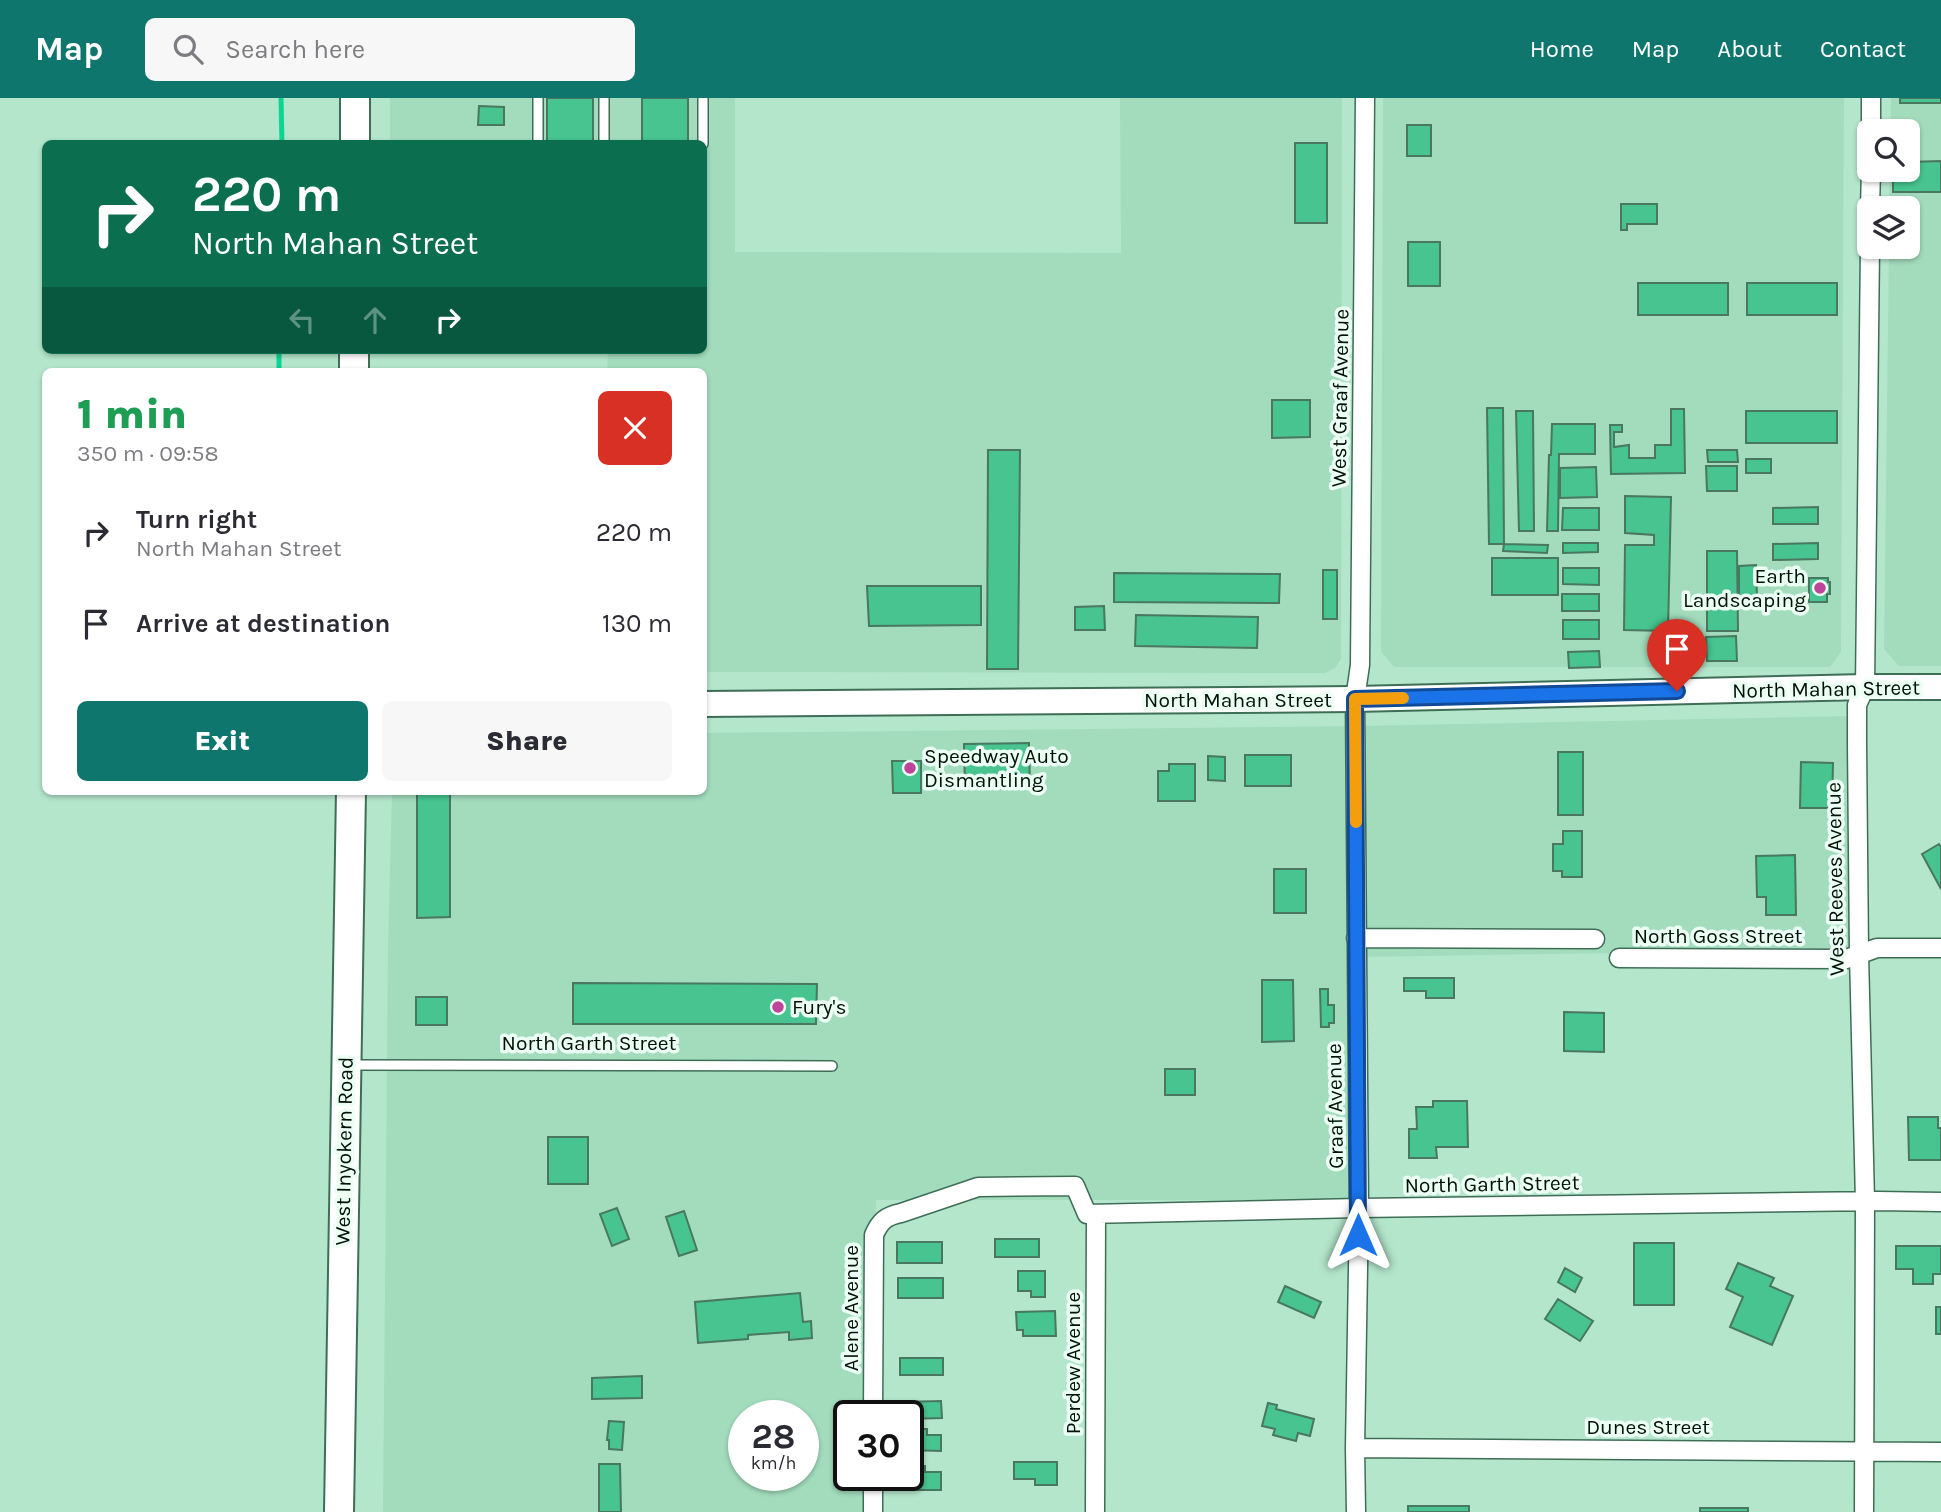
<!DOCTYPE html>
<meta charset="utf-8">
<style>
:root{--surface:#fff;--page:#f7f7f7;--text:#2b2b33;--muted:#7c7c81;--accent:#0f766e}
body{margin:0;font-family:Karla,sans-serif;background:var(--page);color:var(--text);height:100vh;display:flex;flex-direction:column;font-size:26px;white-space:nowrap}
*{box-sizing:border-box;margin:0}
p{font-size:23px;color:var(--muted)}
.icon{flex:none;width:38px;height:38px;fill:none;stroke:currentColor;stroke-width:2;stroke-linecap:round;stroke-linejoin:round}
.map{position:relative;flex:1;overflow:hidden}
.details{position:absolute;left:42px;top:270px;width:665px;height:427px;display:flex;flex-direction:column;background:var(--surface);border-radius:10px;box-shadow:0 2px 5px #0004}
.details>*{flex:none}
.top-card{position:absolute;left:42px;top:42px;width:665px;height:214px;border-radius:10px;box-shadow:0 2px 5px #0004;background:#0b6e4f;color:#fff;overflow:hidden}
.tools{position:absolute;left:1857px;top:21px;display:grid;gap:14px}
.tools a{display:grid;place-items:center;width:63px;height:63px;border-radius:10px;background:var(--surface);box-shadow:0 2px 5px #0004;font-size:35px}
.speed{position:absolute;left:728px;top:1302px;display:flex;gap:14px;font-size:35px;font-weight:700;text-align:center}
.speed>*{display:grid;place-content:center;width:91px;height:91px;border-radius:50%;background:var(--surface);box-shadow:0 2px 5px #0004;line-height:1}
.speed small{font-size:18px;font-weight:400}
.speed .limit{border:4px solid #111;border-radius:10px;background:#fff;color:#111}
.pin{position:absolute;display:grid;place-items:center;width:60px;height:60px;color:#fff;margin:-72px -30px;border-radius:50% 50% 50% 0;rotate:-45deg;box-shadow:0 0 7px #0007}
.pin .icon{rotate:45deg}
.me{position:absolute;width:77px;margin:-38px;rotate:0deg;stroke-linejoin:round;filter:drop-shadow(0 0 5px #0008)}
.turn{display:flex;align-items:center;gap:24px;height:147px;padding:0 35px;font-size:32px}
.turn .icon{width:91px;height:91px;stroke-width:2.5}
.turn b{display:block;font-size:49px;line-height:60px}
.lanes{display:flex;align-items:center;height:66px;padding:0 35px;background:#0003;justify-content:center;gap:35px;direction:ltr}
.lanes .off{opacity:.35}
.round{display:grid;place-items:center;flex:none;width:74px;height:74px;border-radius:10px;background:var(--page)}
.head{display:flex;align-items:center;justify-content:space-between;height:119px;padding:0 35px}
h1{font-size:42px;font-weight:800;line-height:52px;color:#1e9e55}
.button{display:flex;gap:14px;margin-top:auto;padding:14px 35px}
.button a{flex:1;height:80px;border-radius:10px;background:var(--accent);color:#fff;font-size:28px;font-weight:800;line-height:80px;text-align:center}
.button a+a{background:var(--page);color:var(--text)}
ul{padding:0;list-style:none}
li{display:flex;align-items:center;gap:21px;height:91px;padding:0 35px}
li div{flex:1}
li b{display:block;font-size:26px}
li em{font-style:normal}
header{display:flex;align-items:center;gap:42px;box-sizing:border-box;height:98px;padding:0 35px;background:var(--accent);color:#fff}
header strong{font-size:33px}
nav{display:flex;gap:38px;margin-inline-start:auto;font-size:24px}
.search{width:490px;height:63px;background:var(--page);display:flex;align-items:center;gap:18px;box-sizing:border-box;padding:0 24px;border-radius:10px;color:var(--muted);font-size:26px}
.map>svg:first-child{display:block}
.built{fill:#a2dcbd;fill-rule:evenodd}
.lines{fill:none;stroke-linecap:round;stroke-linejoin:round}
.stream{stroke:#09d692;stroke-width:5}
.building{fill:#47c48f;stroke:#497760;stroke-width:2}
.lane-casing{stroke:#3f6e57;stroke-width:12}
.street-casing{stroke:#3f6e57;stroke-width:21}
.secondary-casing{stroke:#3f6e57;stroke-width:28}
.primary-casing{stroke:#3f6e57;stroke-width:32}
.lane{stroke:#fff;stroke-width:9}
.street{stroke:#fff;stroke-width:18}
.secondary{stroke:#fff;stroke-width:24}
.primary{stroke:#fff;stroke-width:28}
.route-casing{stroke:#114b97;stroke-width:18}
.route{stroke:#1a73e8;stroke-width:12}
.slow{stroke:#f59e0b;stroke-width:12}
.poi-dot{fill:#be4599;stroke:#ebfff4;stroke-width:2.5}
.labels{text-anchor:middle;stroke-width:7;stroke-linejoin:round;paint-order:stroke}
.street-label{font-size:21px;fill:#011008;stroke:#ebfff4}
.poi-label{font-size:21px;fill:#011008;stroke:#ebfff4;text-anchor:start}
</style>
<header>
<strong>Map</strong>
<div class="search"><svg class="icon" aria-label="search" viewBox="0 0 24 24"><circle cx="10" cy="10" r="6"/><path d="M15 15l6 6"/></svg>Search here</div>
<nav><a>Home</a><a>Map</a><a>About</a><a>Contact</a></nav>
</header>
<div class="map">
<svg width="1941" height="1414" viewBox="0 0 1941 1414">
<rect width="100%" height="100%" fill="#b4e6cb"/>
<path class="built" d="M390 0H735V154L1121 155 1120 0H1342L1341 561 1335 570 1325 575 704 574V273H607L608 252H704V46L390 45Z
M1383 0H1844L1841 554 1830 569H1394L1381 553Z
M1891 0H1941V568H1899L1884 551 1889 149H1908V110H1889L1890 72H1908V33H1890Z
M1857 618 1854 851 1363 859 1364 1102H876L875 1318H849V1377H875V1414H383L388 849 392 693H704V635L1358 628ZM744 1318H803V1377H744Z"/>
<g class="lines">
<path class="stream" d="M281 0 282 46
M279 273V252"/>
</g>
<path class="building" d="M547 0H593V46H547Z
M642 0H688V46H642Z
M1900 0H1941V5H1900Z
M479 8 504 9V27H478Z
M1407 27H1431V58H1407Z
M1295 45H1327V125H1295Z
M1941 63V94H1893V72H1908V64Z
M1621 106H1657V126H1627V132H1621Z
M1408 144H1440V188H1408Z
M1638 185H1728V217H1638Z
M1747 185H1837V217H1747Z
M1272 302H1310V339L1272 340Z
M1487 310H1503L1504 446H1489Z
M1671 311H1684L1685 375 1611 376 1610 327H1622V334H1614V349L1629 347V360H1655V347H1671Z
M1516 313H1533L1534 433H1519Z
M1746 313H1837V345H1746Z
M1552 326H1595V356H1559L1558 433H1547L1549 357H1551Z
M988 352H1020L1018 571H987Z
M1707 352H1737L1738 364H1708Z
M1746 361H1771V375H1746Z
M1706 368H1737V393H1707Z
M1596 369 1597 399 1560 400V370Z
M1625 398 1671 399 1668 533 1624 532 1625 447H1654V437L1625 435Z
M1818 409V426H1773V410Z
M1563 410H1599V432H1562Z
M1563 445H1598V454L1563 455Z
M1818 445V461L1773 462V446Z
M1504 446 1548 447 1547 455 1503 453Z
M1707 453H1737L1738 533H1707Z
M1492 460H1558V497H1492Z
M1756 467 1757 499H1739V468Z
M1563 470H1599V487L1563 486Z
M1323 472H1337V521H1323Z
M1114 475 1280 476 1279 505 1114 504Z
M1809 480H1828V484H1830V496H1827V504H1809Z
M867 488H981V527L869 528Z
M1562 496H1599V513H1562Z
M1104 508 1105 532H1075V509Z
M1136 517 1258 519 1257 550 1135 548Z
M1563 522H1599V541H1563Z
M1736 538 1737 563H1707L1706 539Z
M1599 553 1600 569 1569 570 1568 554Z
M1029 645 1030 690 965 691 964 646Z
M1558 654H1583V717H1558Z
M1245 657H1291V688H1245Z
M1208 658 1225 659V683L1208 682Z
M892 663H921V695H893Z
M1801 664 1833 665 1832 710H1800Z
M1169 666H1195V703H1158V673H1169Z
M417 695H450V819L417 820Z
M1563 733H1582V779H1562V773H1553V746H1563Z
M1939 746 1941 749V791L1922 756Z
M1795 757 1796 817H1766V799H1757L1756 758Z
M1274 771H1306V815H1274Z
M1404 880H1454V900H1426V893H1404Z
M1262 882H1293L1294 943 1262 944Z
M573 885 817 886 816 926H573Z
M1320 891H1328V907H1334V925H1329V929H1321Z
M416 899H447V927H416Z
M1564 914 1604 915V954L1564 953Z
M1165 971H1195V997H1165Z
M1433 1003H1467L1468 1049H1436L1437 1060H1409V1031H1417L1416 1009H1433Z
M1908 1019H1938V1030H1941V1062H1909Z
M548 1039H588V1086H548Z
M617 1110 629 1141 612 1148 600 1116Z
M684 1113 697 1152 679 1158 666 1119Z
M995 1141H1039V1159H995Z
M897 1144H942V1165H897Z
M1634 1145H1674V1207H1634Z
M1896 1148H1941V1176H1933V1186H1913V1171H1896Z
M1738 1165 1774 1180 1770 1188 1793 1198 1772 1247 1730 1229 1743 1199 1726 1191Z
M1565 1170 1582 1180 1575 1194 1558 1184Z
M1018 1173H1045V1199H1031V1193H1018Z
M898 1180H943V1200H898Z
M1285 1188 1321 1204 1314 1220 1278 1204Z
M800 1195 803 1224 811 1223 812 1240 789 1242V1234L748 1237V1241L698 1245 695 1204Z
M1558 1201 1593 1223 1580 1243 1545 1221Z
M1936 1209H1941V1236H1936Z
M1055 1213 1056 1238H1023V1232H1017L1016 1214Z
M900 1260H943V1277H900Z
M642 1278V1300L592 1301V1280Z
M941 1303 942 1320 908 1321V1318H899V1304Z
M1268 1305 1277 1307 1276 1311 1314 1321 1310 1338 1298 1335 1296 1343 1273 1337 1275 1331 1262 1328Z
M609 1323 624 1324 622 1352 609 1351V1342H607Z
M908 1331H927V1337H941V1353L908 1352Z
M1014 1364H1057V1387H1035V1381H1014Z
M599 1366H620L621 1414H599Z
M908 1368H925V1374H941V1392H901V1377H908Z
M1408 1408H1469V1414H1408Z
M1700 1410H1748V1414H1700Z"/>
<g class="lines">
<g class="lane-casing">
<path id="lane" d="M538 0V46
M703 0V46
M604 46V0
M350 967 832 968"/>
</g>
<g class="street-casing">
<path id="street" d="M1871 33V0
M1870 110 1871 72
M1356 840 1595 841
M1619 860 1846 861 1877 850H1941
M873 1318 874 1137C880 1123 886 1118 901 1115L978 1089 1075 1088 1087 1116 1359 1110 1878 1103 1941 1104
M1355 1350 1941 1354
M873 1414V1377
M1095 1414 1096 1116
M1356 1414 1355 1350 1359 1110 1355 601 1360 567 1365 0
M1864 1414 1865 1103 1859 856 1857 645V607L1865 589 1870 149"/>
</g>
<g class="secondary-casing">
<path id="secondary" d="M704 606 1355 601 1865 589H1941"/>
</g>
<g class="primary-casing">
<path id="primary" d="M355 46V0
M354 273V252
M339 1414 351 693"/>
</g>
<use href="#lane" class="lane"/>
<use href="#street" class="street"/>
<use href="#secondary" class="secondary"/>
<use href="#primary" class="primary"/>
</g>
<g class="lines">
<g class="route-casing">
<path id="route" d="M1358 1137 1355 601 1677 593"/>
</g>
<use href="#route" class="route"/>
<path class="slow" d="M1356 724 1355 601 1403 600"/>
</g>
<g class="poi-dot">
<circle cx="1820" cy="490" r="7"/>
<circle cx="910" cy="670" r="7"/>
<circle cx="778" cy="909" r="7"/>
</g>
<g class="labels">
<g class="street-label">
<text transform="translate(1340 300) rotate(-89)" y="7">West Graaf Avenue</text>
<text transform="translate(1826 591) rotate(-1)" y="7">North Mahan Street</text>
<text x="1238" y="609">North Mahan Street</text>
<text transform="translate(1835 781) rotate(-91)" y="7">West Reeves Avenue</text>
<text x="1718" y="845">North Goss Street</text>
<text x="589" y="952">North Garth Street</text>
<text transform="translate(1335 1008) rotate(-91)" y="7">Graaf Avenue</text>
<text transform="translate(344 1053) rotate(-89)" y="7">West Inyokern Road</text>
<text transform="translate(1492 1086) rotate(-1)" y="7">North Garth Street</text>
<text transform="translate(851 1210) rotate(-90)" y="7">Alene Avenue</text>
<text transform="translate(1073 1265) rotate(-90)" y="7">Perdew Avenue</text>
<text x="1648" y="1336">Dunes Street</text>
</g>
<g class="poi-label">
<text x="1806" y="485" text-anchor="end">Earth<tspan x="1806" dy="24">Landscaping</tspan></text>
<text x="924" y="665">Speedway Auto<tspan x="924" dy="24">Dismantling</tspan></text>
<text x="792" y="916">Fury's</text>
</g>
</g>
</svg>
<div class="tools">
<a><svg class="icon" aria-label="search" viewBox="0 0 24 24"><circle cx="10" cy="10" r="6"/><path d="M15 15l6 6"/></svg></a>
<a><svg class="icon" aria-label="layers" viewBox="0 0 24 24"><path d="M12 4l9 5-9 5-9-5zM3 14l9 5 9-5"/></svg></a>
</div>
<div class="speed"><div>28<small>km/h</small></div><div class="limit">30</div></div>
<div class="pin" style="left:1677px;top:593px;background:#d93025"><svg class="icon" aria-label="arrive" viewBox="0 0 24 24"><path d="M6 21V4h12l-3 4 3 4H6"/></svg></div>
<svg class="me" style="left:1358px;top:1137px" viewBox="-20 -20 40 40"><path d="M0-17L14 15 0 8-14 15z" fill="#1a73e8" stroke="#fff" stroke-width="4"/></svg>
<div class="top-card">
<div class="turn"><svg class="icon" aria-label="right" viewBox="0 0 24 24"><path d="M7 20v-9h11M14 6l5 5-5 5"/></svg><div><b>220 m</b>North Mahan Street</div></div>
<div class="lanes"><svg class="icon off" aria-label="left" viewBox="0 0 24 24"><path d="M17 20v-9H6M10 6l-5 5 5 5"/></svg><svg class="icon off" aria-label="ahead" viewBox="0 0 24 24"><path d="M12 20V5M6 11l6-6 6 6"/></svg><svg class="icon" aria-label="right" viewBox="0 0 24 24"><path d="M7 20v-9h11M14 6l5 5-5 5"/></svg></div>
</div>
<section class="details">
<div class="head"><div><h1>1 min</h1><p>350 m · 09:58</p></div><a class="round" style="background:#d93025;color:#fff"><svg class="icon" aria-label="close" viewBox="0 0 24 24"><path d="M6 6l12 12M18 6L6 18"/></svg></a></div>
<ul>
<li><svg class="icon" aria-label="right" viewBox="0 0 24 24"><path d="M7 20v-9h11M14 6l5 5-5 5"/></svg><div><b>Turn right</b><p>North Mahan Street</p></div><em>220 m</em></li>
<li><svg class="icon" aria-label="arrive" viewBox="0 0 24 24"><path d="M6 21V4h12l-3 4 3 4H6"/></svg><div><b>Arrive at destination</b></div><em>130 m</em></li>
</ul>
<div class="button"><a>Exit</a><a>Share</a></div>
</section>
</div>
